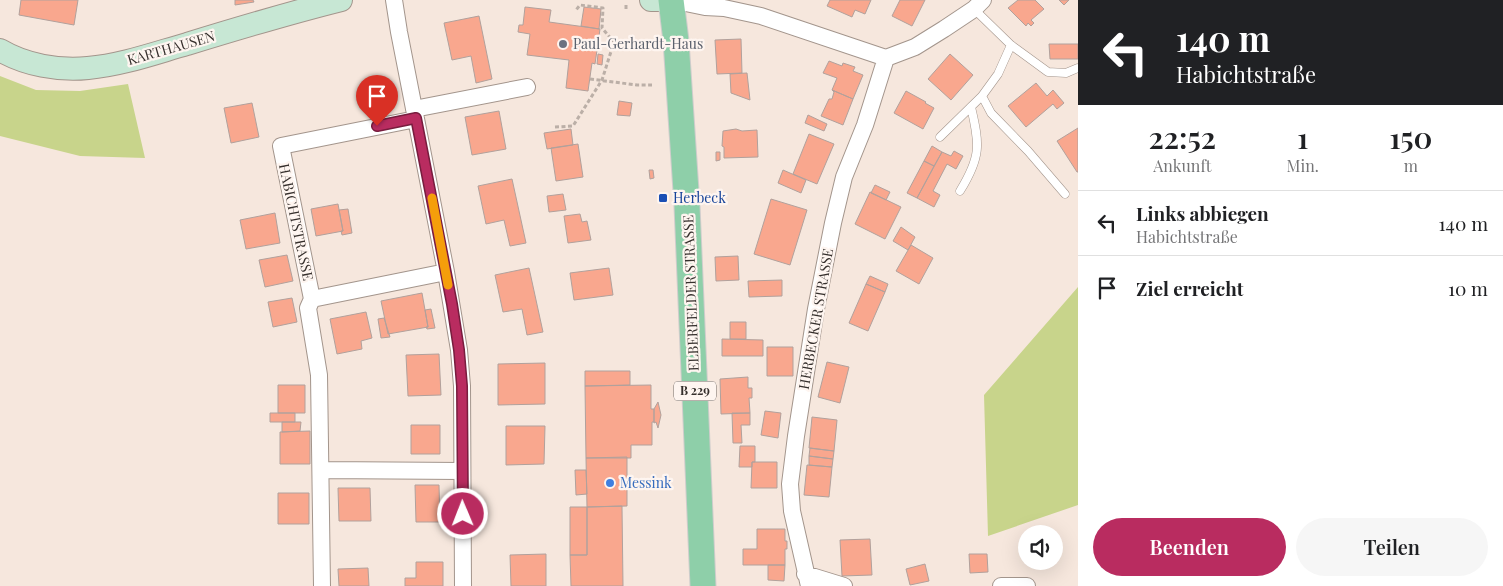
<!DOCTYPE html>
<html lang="de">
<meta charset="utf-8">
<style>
:root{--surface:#fff;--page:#f6f6f6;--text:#202124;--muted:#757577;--line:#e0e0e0;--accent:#b92c60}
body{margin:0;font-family:"Playfair Display",serif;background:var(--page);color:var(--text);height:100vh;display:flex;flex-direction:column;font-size:19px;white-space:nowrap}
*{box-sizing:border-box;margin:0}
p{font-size:16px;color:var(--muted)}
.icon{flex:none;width:28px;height:28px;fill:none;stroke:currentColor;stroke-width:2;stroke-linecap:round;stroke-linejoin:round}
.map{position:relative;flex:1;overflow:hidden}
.panel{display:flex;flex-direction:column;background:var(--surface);width:425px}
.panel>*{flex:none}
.hud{background:#202124;color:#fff;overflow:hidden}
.fabs{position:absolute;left:1018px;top:525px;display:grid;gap:10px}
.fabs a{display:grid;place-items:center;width:45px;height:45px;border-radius:50%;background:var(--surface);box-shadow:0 5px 20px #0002;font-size:25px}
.pin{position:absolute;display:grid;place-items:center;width:42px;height:42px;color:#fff;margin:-51px -21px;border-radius:50% 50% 50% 0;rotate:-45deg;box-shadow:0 0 5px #0007}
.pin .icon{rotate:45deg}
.me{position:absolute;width:55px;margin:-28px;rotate:359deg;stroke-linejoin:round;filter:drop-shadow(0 0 4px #0008)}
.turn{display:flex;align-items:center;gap:18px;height:105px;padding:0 15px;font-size:22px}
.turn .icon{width:65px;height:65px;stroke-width:2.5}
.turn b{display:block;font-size:35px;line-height:42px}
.eta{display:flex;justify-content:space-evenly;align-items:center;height:85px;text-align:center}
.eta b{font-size:30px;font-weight:600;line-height:35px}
.button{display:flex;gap:10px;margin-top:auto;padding:10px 15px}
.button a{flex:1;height:58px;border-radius:30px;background:var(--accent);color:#fff;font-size:20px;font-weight:600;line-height:58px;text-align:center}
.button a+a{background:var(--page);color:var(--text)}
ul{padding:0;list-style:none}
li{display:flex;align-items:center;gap:15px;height:65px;padding:0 15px;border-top:1px solid var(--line)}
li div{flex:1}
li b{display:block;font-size:19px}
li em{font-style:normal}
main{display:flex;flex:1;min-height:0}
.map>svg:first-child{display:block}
.green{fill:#c8d48b}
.building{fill:#f9a78e;stroke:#b1a19c}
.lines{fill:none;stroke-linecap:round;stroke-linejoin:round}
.lane-casing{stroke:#a3958c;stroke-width:9}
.street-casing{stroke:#a3958c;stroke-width:18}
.secondary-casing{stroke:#a3958c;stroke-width:24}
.primary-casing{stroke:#cfcdcc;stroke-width:27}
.path{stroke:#bbafa7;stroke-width:3;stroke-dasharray:4 2.5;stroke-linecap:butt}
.lane{stroke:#fff;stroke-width:8}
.street{stroke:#fff;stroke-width:16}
.secondary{stroke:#c7e7d4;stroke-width:22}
.primary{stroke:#8ecfa9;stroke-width:25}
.route-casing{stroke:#781d3e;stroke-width:12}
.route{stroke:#b92c60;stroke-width:9}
.slow{stroke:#f59e0b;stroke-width:9}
.worship-dot{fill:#6b7280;stroke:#fef5f0;stroke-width:2}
.transit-dot{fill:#1a4fb4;stroke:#fef5f0;stroke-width:2}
.shop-dot{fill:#3f7fe0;stroke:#fef5f0;stroke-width:2}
.labels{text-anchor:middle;stroke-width:4.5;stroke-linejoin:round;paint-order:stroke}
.shield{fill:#fef5f0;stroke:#716a67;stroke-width:1}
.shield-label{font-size:12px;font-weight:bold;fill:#352f2c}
.worship-label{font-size:14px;fill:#5b616d;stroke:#fef5f0;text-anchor:start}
.street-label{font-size:14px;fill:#352f2c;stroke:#fef5f0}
.transit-label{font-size:14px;fill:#164399;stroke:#fef5f0;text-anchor:start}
.shop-label{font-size:14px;fill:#366cbe;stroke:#fef5f0;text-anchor:start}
</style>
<main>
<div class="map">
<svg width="1078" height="586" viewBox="0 0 1078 586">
<rect width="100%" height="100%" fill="#f6e7dd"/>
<path class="green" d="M0 76 36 90 80 91 128 84 145 158 80 156 0 136Z
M1078 287V505L988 536 984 395Z"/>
<path class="building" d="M21 0H78L74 25 19 15Z
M235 0H253L254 2 235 5Z
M830 0H871L865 14 855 10 852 17 827 6Z
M900 0H925L912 26 892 16Z
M1018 0H1035L1044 9 1031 20 1034 23 1031 26 1028 23 1026 26 1008 8Z
M1059 0H1069L1064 5Z
M525 7 551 10 549 22 600 29 595 64 592 63 588 91 566 88 569 60 527 55 530 34 518 32 519 25H523Z
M584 7 601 9 599 29 581 26Z
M479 16 492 79 476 83 471 56 452 60 444 23Z
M741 39 742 73 717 74 715 40Z
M1049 44H1078V59H1050Z
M598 54 603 55 602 65 597 64Z
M950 54 973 75 951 100 928 79Z
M829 61 842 66 843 63 855 67 853 71 863 75 853 99 832 90 837 78 823 73Z
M747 73 750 100 731 93 730 74Z
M1036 83 1047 96 1053 90 1064 103 1057 109 1053 104 1026 127 1008 106Z
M832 90 853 99 843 125 821 116 829 99H832L834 92Z
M906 91 926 102 925 103 934 108 923 129 894 113Z
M619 101 632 103 630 116 617 115Z
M252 103 259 137 231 143 224 108Z
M499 111 506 149 472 155 465 117Z
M808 115 827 124 824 131 805 123Z
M1078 128V172H1077L1057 141Z
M571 129 573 145 547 149 544 133Z
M736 129 742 131 757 130 758 157 724 158V147L722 146 723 131Z
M809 134 834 144 817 184 793 174Z
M578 144 583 177 556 181 551 148Z
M932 146 942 152 934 166 924 161Z
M954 151 963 156 956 169 947 164 933 191 940 195 934 207 917 198 942 152 951 156Z
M716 152H720V160L716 161Z
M924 161 934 166 917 198 907 193Z
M649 170H653L654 178 650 179Z
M783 170 806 180 801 193 778 183Z
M512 179 526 243 510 246 504 220 486 224 478 186Z
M875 185 890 192 886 200 871 193Z
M870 192 901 207 885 239 855 224Z
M563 194 566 210 549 212 547 196Z
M771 199 807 210 790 265 754 254Z
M338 204 343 231 316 236 311 209Z
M348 209 352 233 342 235 341 231H343L339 210Z
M275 213 280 243 246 249 240 220Z
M580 214 582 222 587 221 591 240 568 243 564 216Z
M901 227 915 237 908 250 893 241Z
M911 245 933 258 919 284 896 271Z
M287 255 293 281 265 287 259 260Z
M738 256 739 280 716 281 715 257Z
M529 268 543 332 527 335 522 309 503 312 495 275Z
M609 268 613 295 574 300 570 273Z
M870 276 888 284 885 292 866 284Z
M782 280V296L749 297 748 281Z
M866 284 885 292 868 331 849 323Z
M422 293 428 327 388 334 381 301Z
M292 298 297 322 273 327 268 302Z
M431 309 435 328 427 329 426 327H428L425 310Z
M366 312 372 338 361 341 362 349 337 354 330 319Z
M384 318 390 337 381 338 378 319Z
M730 322H746V339H730Z
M722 339 763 340V356H722Z
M767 347H793V376H767Z
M439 354 441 395 408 396 406 355Z
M827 362 849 367 840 403 818 397Z
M545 363V404L498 405V364Z
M585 371H630V385L585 386Z
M748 377V388H752V398H749L750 413 721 414 720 379Z
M278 385H305V413H278Z
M651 385V409H654V422H652V445H631V458H586L585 386Z
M658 402 661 415 658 428 656 422 654 423V409Z
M765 411 781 413 778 438 761 435Z
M270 413H295V422H270Z
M732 413H750V425H741L742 443H733Z
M812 417 837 420 834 451 809 448Z
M282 422H301L300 431 282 432Z
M411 425H440V454H411Z
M506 426H545L544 464 506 465Z
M310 431V464H280V432Z
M740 446H755V462H752V467H739Z
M810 448 834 451 833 459 809 456Z
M809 456 833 459 832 467 809 465Z
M586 458 627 457V506L587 507Z
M752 462H777V488H751Z
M807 465 832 467 829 497 804 495Z
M575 470H586L587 494 576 495Z
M415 485H439L440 522H416Z
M338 488H370L371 521H339Z
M278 493H309V524H278Z
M622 506 623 586H571L570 555H587V507Z
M570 507H587V555H570Z
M757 529H785V541H787V549H785V565H743V549H757Z
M870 539 872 575 842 576 840 540Z
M546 554V586H511L510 555Z
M969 554H987L988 572 970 573Z
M416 562H443V586H405V578H416Z
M925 564 929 581 910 585 906 569Z
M768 565H785L784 581 768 580Z
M368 568 369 586H339L338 569Z"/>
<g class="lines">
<g class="lane-casing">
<path id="lane" d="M974 9 1011 45 1048 72 1066 73 1078 68
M982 96 991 113 1028 151 1065 194
M940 137 982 96 998 74 1011 45
M960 191C981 157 980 145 971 107"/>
</g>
<g class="street-casing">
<path id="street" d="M394 0 399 32 446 272 459 350 462 386 463 586
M671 0 705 7 724 8 761 16 886 58 915 47 944 29 974 9 983 0
M414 109 527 87
M416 119 281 146 312 299 446 272
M312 299 308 308 319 375 322 586
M321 470 462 471
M805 574 844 586
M809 586 792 511 790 484 796 436 816 309 833 223 844 177 865 125 886 58
M1001 586H1027"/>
</g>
<g class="secondary-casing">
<path id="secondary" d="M651 0H671
M0 50C25 65 59 71 88 68 122 65 155 53 187 44 239 28 289 13 341 0"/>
</g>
<g class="primary-casing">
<path id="primary" d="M671 0 676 41 687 206 703 586"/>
</g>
<path class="path" d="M626 9V4
M590 79 637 85H652
M555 127 573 126 602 80 614 42 602 28 603 8 580 5 576 10"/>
<use href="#lane" class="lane"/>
<use href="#street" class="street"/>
<use href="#secondary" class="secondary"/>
<use href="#primary" class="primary"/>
</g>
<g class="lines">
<g class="route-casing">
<path id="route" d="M377 126 416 118 452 304 459 350 462 386 463 514"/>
</g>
<use href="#route" class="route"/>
<path class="slow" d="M432 198 448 285"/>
</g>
<circle class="worship-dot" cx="563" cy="44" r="5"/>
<rect class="transit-dot" x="658" y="193" width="10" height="10" rx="2.5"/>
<circle class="shop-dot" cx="610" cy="483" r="5"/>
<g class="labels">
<rect class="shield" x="674" y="381.5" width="42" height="19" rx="4"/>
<g class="shield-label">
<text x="695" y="395">B 229</text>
</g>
<g class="worship-label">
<text x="573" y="49">Paul-Gerhardt-Haus</text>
</g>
<g class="street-label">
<text transform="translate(171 48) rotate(-16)" y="5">KARTHAUSEN</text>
<text transform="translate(296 222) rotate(78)" y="5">HABICHTSTRASSE</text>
<text transform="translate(691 293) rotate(-92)" y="5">ELBERFELDER STRASSE</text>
<text transform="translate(816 319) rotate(-80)" y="5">HERBECKER STRASSE</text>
</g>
<g class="transit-label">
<text x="673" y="203">Herbeck</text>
</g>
<g class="shop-label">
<text x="620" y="488">Messink</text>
</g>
</g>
</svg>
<div class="fabs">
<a><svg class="icon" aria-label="sound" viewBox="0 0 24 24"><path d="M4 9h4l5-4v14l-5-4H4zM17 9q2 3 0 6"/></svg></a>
</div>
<div class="pin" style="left:377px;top:126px;background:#d93025"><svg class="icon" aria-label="arrive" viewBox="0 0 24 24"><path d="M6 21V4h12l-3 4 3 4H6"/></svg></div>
<svg class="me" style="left:463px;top:514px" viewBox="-20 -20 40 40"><circle r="17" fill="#b92c60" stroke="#fff" stroke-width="3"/><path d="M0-11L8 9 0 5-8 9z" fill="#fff"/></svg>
</div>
<section class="panel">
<div class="hud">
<div class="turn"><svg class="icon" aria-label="left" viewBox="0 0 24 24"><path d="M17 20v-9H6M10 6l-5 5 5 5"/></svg><div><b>140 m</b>Habichtstraße</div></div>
</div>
<div class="eta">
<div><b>22:52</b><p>Ankunft</p></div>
<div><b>1</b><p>Min.</p></div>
<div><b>150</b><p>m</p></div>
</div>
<ul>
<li><svg class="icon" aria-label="left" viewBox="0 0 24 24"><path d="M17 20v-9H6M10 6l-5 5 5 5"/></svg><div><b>Links abbiegen</b><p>Habichtstraße</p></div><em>140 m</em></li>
<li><svg class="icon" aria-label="arrive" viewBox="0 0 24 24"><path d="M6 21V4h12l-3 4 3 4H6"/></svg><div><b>Ziel erreicht</b></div><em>10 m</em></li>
</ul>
<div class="button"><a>Beenden</a><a>Teilen</a></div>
</section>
</main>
